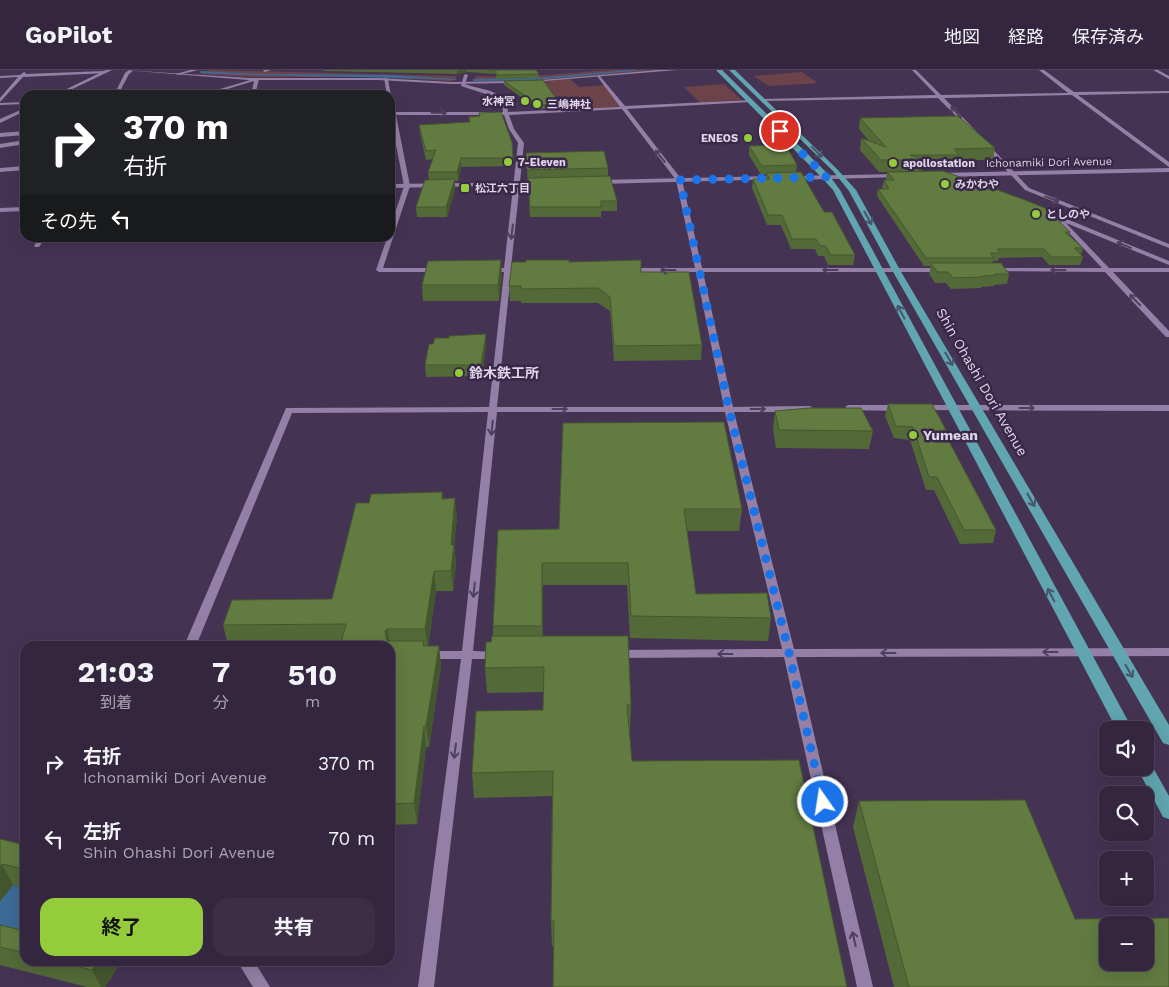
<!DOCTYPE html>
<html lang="ja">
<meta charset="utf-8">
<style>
:root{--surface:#34263f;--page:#3c2e46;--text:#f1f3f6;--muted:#a9a5b0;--line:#4e4359;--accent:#94cc3c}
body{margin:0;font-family:"Work Sans","Noto Sans JP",sans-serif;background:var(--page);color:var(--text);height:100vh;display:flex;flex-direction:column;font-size:19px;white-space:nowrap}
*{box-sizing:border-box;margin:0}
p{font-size:16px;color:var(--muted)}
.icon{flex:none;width:28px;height:28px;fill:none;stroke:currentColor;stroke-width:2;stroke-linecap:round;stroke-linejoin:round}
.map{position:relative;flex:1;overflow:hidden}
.side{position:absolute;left:20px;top:571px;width:375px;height:325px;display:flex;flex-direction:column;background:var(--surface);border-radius:15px;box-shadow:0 5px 20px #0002,0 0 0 1px var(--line)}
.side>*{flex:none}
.top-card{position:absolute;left:20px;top:20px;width:375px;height:152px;border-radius:15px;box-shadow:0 5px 20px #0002,0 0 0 1px var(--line);background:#202124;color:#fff;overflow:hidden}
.tools{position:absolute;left:1099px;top:651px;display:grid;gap:10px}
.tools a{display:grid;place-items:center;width:55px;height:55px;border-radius:10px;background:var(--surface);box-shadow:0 5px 20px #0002,0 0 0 1px var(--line);font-size:25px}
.pin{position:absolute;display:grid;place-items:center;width:42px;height:42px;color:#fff;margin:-21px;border:2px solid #fff;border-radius:50%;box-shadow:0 1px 5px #0007}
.me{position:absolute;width:55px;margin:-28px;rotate:347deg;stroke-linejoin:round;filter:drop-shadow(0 0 4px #0008)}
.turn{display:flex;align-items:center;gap:18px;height:105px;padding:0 20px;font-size:22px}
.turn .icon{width:65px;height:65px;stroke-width:2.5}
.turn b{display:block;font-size:35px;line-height:42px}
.then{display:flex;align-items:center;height:48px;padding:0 20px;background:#0003;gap:10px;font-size:19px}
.eta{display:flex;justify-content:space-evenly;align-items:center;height:85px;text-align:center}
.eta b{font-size:30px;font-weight:700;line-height:35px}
.action{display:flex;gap:10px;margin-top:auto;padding:10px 20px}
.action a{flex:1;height:58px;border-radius:15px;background:var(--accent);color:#111;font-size:20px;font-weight:700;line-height:58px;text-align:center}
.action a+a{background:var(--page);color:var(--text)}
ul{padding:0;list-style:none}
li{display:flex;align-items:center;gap:15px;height:75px;padding:0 20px}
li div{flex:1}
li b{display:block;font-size:19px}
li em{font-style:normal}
header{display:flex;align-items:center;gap:30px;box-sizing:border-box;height:70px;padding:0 25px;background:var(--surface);border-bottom:1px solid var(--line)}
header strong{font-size:24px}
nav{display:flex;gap:28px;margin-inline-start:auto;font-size:18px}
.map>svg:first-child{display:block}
.green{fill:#6d434a}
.water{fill:#3c6b97}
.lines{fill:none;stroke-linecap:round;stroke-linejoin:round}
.stream{fill:#3c6b97;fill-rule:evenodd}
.minor{fill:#9480a6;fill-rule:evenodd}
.tertiary{fill:#9480a6;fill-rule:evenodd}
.primary{fill:#60a5af;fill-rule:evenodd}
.wall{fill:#536a38}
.shaded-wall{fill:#44562e}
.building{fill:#617b41;stroke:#44562e;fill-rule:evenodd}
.oneway{stroke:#503e60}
.oneway2{stroke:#47546d}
.route{stroke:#1a73e8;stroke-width:9;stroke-dasharray:0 16.2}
.poi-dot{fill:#94cc3c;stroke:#3a2849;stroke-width:2}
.labels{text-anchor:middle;stroke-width:5;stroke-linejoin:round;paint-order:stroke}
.far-poi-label{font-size:11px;font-weight:bold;fill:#dfd5e9;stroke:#3a2849;text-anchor:start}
.far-street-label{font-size:11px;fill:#dfd5e9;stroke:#3a2849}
.poi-label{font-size:14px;font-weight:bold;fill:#dfd5e9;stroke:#3a2849;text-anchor:start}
.street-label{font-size:14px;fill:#dfd5e9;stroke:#3a2849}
</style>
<header>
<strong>GoPilot</strong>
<nav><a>地図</a><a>経路</a><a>保存済み</a></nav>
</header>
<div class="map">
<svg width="1169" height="917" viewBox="0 0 1169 917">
<rect width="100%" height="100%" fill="#453354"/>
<path class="green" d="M209 0 457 6 454 11H448L371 7H248L198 4Z
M610 0H660L538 10 474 11 476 6 519 7Z
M802 2 818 13 769 16 753 6Z
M569 8 579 17 605 15 620 38 577 40 559 26 525 29 503 12Z
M724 14 742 30 700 33 684 17Z"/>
<path class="water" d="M13 815 25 818V879L0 872V831Z"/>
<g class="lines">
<path class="stream" d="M629 0H643L535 10 474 11 472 10 474 9 535 8Z
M200 1 261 4 389 5 457 9 455 10C370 6 286 7 201 3Z"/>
<path class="minor" d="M129 0 133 1 129 4 118 25H114L125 3Z
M190 0H198L178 5 176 4Z
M264 0H271L265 2 263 1Z
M912 0H916L941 25 1068 23 1039 0H1044L1074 22 1169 21V23L1078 25 1169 92V97L1072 25 944 28 976 61 974 64 938 28 762 31 760 30 762 29 936 25Z
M1153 0H1158L1169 6V9Z
M105 1 107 3 23 7 0 32V28L18 7 0 8V6L20 5 24 2 26 3 25 4Z
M466 4 468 5 465 14C483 21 507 19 508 42L620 37 597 6 599 5 625 36 752 30 750 32 627 39 682 110 702 198H943L946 200 943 202H703L733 337 810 336 814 339 810 342H734L794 579 1169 578V586L796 587 873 917H857L784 587 615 588 611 587 609 584 611 581 615 580 782 579 725 342H497L473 581 502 582 504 585 502 588 498 589H472L434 917H418L461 589H428L424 588 422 585 424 582 428 581H462L488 342 292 343 196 576H184L286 338 489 337 504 202H488L485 200 488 198H504L518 73 509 59 504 45H396L410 116 383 198H438L441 200 438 202H379L376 200 387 168H390V158L404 116 390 44V27L392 28 395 42H503L502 32 498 28 461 16 464 5ZM622 39 676 110 695 198H628L625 200 628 202H696L724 337H497L511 202H523L526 200 523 198H511L524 73 514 59 509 45Z
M257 8 259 9 255 25H251L254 11 207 25H200Z
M384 8 388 9 391 26 387 25Z
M25 32V34L0 35V33Z
M25 61V65L0 67V63Z
M25 70V74L0 78V74Z
M984 74H988L1029 118 1169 174V178L1025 120 984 76Z
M25 96V100L0 102V98Z
M1036 138H1040L1169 191V195L1066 153 1109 198H1169V202H1113L1169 261V267H1166L1105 202 991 201 990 200 993 198H1102L1055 148 1036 140Z
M39 168H45L39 177H35L34 176Z
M849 335H900L904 338 900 341 846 340V336Z
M922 335H1169V341L919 340V336Z
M237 891H254L270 917H253Z"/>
<path class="tertiary" d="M106 0H112L60 25H54Z
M123 0 249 8H378L452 12 517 11 519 12 517 13 452 14 378 10H249Z
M658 0H677L532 12 530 11Z
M25 38V41L0 53V49Z
M1169 98V102L940 107 937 105 940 103Z
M898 104 901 106 900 107 793 110 790 108 793 106Z
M778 106 780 107V109L600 114 597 112 600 110Z
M543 112 544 113 541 115 390 118V114Z
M25 137V141L0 142V138Z"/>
<path class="primary" d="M716 0H722L829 105 840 120 1133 660H1117L833 120 823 109Z
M729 0H735L837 99 856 120 900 200 1169 655V675L1163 673 892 200 849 121 833 101Z
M1145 692 1151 694 1169 726V749L1163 747 1137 698H1145Z"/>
</g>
<path class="wall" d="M321 0H536L539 4V8L496 9V4L467 2 457 4 325 1Z
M504 11 560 34V38L538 39 504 15Z
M479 43 512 72 513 96 461 97 458 111H455V119L447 147H417L416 137 429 110 428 102 433 89 426 90 420 63 419 55 469 52V47L479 46Z
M860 48 995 78 993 90H958L957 96 922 97 921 101 879 102 860 80 861 68 869 71 859 59Z
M749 76 797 95 796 102 855 185 853 195H828L824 186H818L815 179H791L781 155H767L752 118 753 109H766V104L761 105 749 85Z
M526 83 608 98V106L617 131V141H601V147H530Z
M887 102 989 120 1070 162 1069 165 1083 178 1081 185 1083 187 1080 195H1049L1042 187 999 188 998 191H993L992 193 1009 204 1007 214 994 215V216L981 217V218L951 219 946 213H935L929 204 931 196H924L877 126 878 119H883L882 118 884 110H886Z
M25 148V160H24L22 153Z
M569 192 641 202 702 275 701 290 614 291 610 241 598 233H521V231H510L509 216Z
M502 206 499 231H423L422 215Z
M486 264V275L482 306 426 307 425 295 433 274 449 268Z
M888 334 946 360 945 364 996 460 993 473 960 474 934 420H926L910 370 894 368 885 346Z
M775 341 873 361 869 379 776 378 773 359Z
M563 353 742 439 739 461H687L696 524 771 548 768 571 630 568 627 515H543V566L631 635 630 660H629L553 876H552L551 851 552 726 474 728 472 703 543 640 544 622 487 623 485 598 493 566V556L559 459Z
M442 422 443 429 457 447 454 475 456 494 453 521H436L428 576H439L441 596 429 677H426L417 754 390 755V576L341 574 228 575 223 555 332 529 369 433Z
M859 731 1075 849 1169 917H894L853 757Z
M0 769 25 775V818L13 815 0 831Z
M0 855 25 861V891H122L105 917H87L0 895Z"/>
<path class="shaded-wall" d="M457 0H467V2L457 4Z
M461 88V97L458 111 457 102Z
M455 109V119L447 147 446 137Z
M501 190 502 206 499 231 498 215Z
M486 264V275L482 306 481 295Z
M455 428 457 447 454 479V475L456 494 453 521 451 501V475Z
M542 493 543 515V579L542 556Z
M434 501 436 521 428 579 425 559Z
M387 559 390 576H387L385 561Z
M439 576 441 596 429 677 426 656Z
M424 656 426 677 417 754 414 733Z
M2 794 13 815 0 831V796Z
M98 891H122L105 917H101L92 900Z"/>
<path class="building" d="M489 0H536L539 4 496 5V0Z
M543 10 560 34 538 35 504 11Z
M501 42 512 72 513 88H461L457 102H428L436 80 426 81 419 55 470 52 469 47 480 46 479 43Z
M958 46 995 78 954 79 959 85H910L923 90H881L861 68 886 77 860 48Z
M779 75 783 79H788L797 95 762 96 749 76Z
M604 81 608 98 527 100 526 83Z
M943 101 985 116 989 120 995 119 1025 130 1045 138 1070 162H1065L1083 178H1074L1083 187H1052L1044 179H997L1000 183H990L994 188H926L878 119H889L884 110H894L887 102Z
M801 102 824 142H832L855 185H830L826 176H820L816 169H792L782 145H768L753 109H770L766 103Z
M610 106 617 131H601V137H530L528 108Z
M455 109 446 137H416L425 110Z
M501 190 498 215H422L428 191Z
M526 190H569V192L641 190V202H689L702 275 614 276 610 227 598 218 521 219V216H509L512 192H526Z
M931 193H1001L1009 204H995L997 205 983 206V207L953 208 948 202H937Z
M486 264 481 295H425L429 274H433L435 268H449V266Z
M888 334H932L946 360H943L996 460H964L937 407H929L913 357 896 356Z
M809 338H861L873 361 779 360 775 341Z
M724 352 742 439H684L696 524 767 523 771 548 631 546 628 493H542V556H493L498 460 559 459 563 353Z
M442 422V429L455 428 451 475H454L451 501H434L425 559H387L385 561 387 571H424L423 576H439L426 656H424L414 733 390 734V576H340L346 554 223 555 232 530 332 529 356 433H369L371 424Z
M492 566H628L631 635H627L632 691 799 690 847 917H553L554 851H551L553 701 472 703 476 641 543 640 544 597 485 598 486 572H491Z
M1025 730 1075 849 1169 848V917H909L859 731ZM1108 855H1145V892H1108Z
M0 769 25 775V799L2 794 0 796Z
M0 855 25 861V883L0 877Z
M56 891H98L92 900Z"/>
<defs><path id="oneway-shaft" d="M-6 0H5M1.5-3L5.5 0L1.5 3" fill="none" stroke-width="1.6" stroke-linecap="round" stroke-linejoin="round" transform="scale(1.25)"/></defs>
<g class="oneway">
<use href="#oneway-shaft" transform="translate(956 42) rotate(-133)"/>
<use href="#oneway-shaft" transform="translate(439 43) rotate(1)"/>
<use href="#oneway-shaft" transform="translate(660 86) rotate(-129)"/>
<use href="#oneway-shaft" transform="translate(1052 129) rotate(21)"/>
<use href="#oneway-shaft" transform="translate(512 162) rotate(97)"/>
<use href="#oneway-shaft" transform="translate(1124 175) rotate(-157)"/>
<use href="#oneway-shaft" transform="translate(668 200) rotate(-180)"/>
<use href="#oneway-shaft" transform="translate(830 200) rotate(-180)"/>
<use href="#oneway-shaft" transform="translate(1058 200) rotate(-180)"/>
<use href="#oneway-shaft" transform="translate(1135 230) rotate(-134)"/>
<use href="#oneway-shaft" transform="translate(1027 338)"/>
<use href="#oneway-shaft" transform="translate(560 339)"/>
<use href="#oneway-shaft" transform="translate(758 339)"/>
<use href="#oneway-shaft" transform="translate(492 358) rotate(96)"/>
<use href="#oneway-shaft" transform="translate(474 520) rotate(96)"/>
<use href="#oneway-shaft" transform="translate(1050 582) rotate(180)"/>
<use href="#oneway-shaft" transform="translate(888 583) rotate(180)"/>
<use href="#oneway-shaft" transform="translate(725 584) rotate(180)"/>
<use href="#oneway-shaft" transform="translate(455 681) rotate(97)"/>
<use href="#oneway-shaft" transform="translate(854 869) rotate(-103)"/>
</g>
<g class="oneway2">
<use href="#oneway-shaft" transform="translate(817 82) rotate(45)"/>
<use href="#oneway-shaft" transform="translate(868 148) rotate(61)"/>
<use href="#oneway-shaft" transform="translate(901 242) rotate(-118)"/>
<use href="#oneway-shaft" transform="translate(949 289) rotate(60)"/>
<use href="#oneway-shaft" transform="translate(1031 430) rotate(60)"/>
<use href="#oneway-shaft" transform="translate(1051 525) rotate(-118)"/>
<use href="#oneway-shaft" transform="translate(1129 601) rotate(60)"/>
</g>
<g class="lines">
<path class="route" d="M780 61 826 107 680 110 729 339 789 583 823 732"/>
</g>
<g class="poi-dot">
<circle cx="525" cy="31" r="5"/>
<circle cx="537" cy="34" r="5"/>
<circle cx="748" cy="68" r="5"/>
<circle cx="508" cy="92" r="5"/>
<circle cx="893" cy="93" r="5"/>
<circle cx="945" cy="114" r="5"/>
<rect x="460" y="113" width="10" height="10" rx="2.5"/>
<circle cx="1036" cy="144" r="5"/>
<circle cx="459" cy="303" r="5"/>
<circle cx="913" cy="365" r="5"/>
</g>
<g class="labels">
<g class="far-poi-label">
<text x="515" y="35" text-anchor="end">水神宮</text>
<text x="547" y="38">三嶋神社</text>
<text x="738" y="72" text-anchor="end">ENEOS</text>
<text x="518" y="96">7-Eleven</text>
<text x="903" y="97">apollostation</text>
<text x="955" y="118">みかわや</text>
<text x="475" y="122">松江六丁目</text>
<text x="1046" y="148">としのや</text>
</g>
<g class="far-street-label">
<text transform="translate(1049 92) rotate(-1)" y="4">Ichonamiki Dori Avenue</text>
</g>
<g class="poi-label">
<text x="469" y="308">鈴木鉄工所</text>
<text x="923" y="370">Yumean</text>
</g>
<g class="street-label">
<text transform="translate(982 312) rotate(60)" y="5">Shin Ohashi Dori Avenue</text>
</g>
</g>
</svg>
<div class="tools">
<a><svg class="icon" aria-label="sound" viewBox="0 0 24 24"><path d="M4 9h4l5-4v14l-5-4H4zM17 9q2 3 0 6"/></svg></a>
<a><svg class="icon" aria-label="search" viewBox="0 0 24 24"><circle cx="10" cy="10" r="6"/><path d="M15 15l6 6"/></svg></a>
<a>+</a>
<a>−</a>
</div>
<div class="pin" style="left:780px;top:61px;background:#d93025"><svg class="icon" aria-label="arrive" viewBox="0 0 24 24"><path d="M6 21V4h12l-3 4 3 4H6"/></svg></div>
<svg class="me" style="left:823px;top:732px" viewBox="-20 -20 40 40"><circle r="17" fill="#1a73e8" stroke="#fff" stroke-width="3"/><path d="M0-11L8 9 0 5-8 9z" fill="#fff"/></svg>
<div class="top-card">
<div class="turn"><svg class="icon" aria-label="right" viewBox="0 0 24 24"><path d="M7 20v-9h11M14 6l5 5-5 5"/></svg><div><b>370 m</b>右折</div></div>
<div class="then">その先<svg class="icon" aria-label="left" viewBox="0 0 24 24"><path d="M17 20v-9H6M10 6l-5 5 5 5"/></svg></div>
</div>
<section class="side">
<div class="eta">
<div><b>21:03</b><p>到着</p></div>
<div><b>7</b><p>分</p></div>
<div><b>510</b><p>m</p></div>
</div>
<ul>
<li><svg class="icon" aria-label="right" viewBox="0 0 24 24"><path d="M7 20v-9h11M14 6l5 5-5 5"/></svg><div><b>右折</b><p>Ichonamiki Dori Avenue</p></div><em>370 m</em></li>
<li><svg class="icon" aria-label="left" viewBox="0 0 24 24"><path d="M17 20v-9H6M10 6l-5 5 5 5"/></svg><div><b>左折</b><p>Shin Ohashi Dori Avenue</p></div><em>70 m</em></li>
</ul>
<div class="action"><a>終了</a><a>共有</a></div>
</section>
</div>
